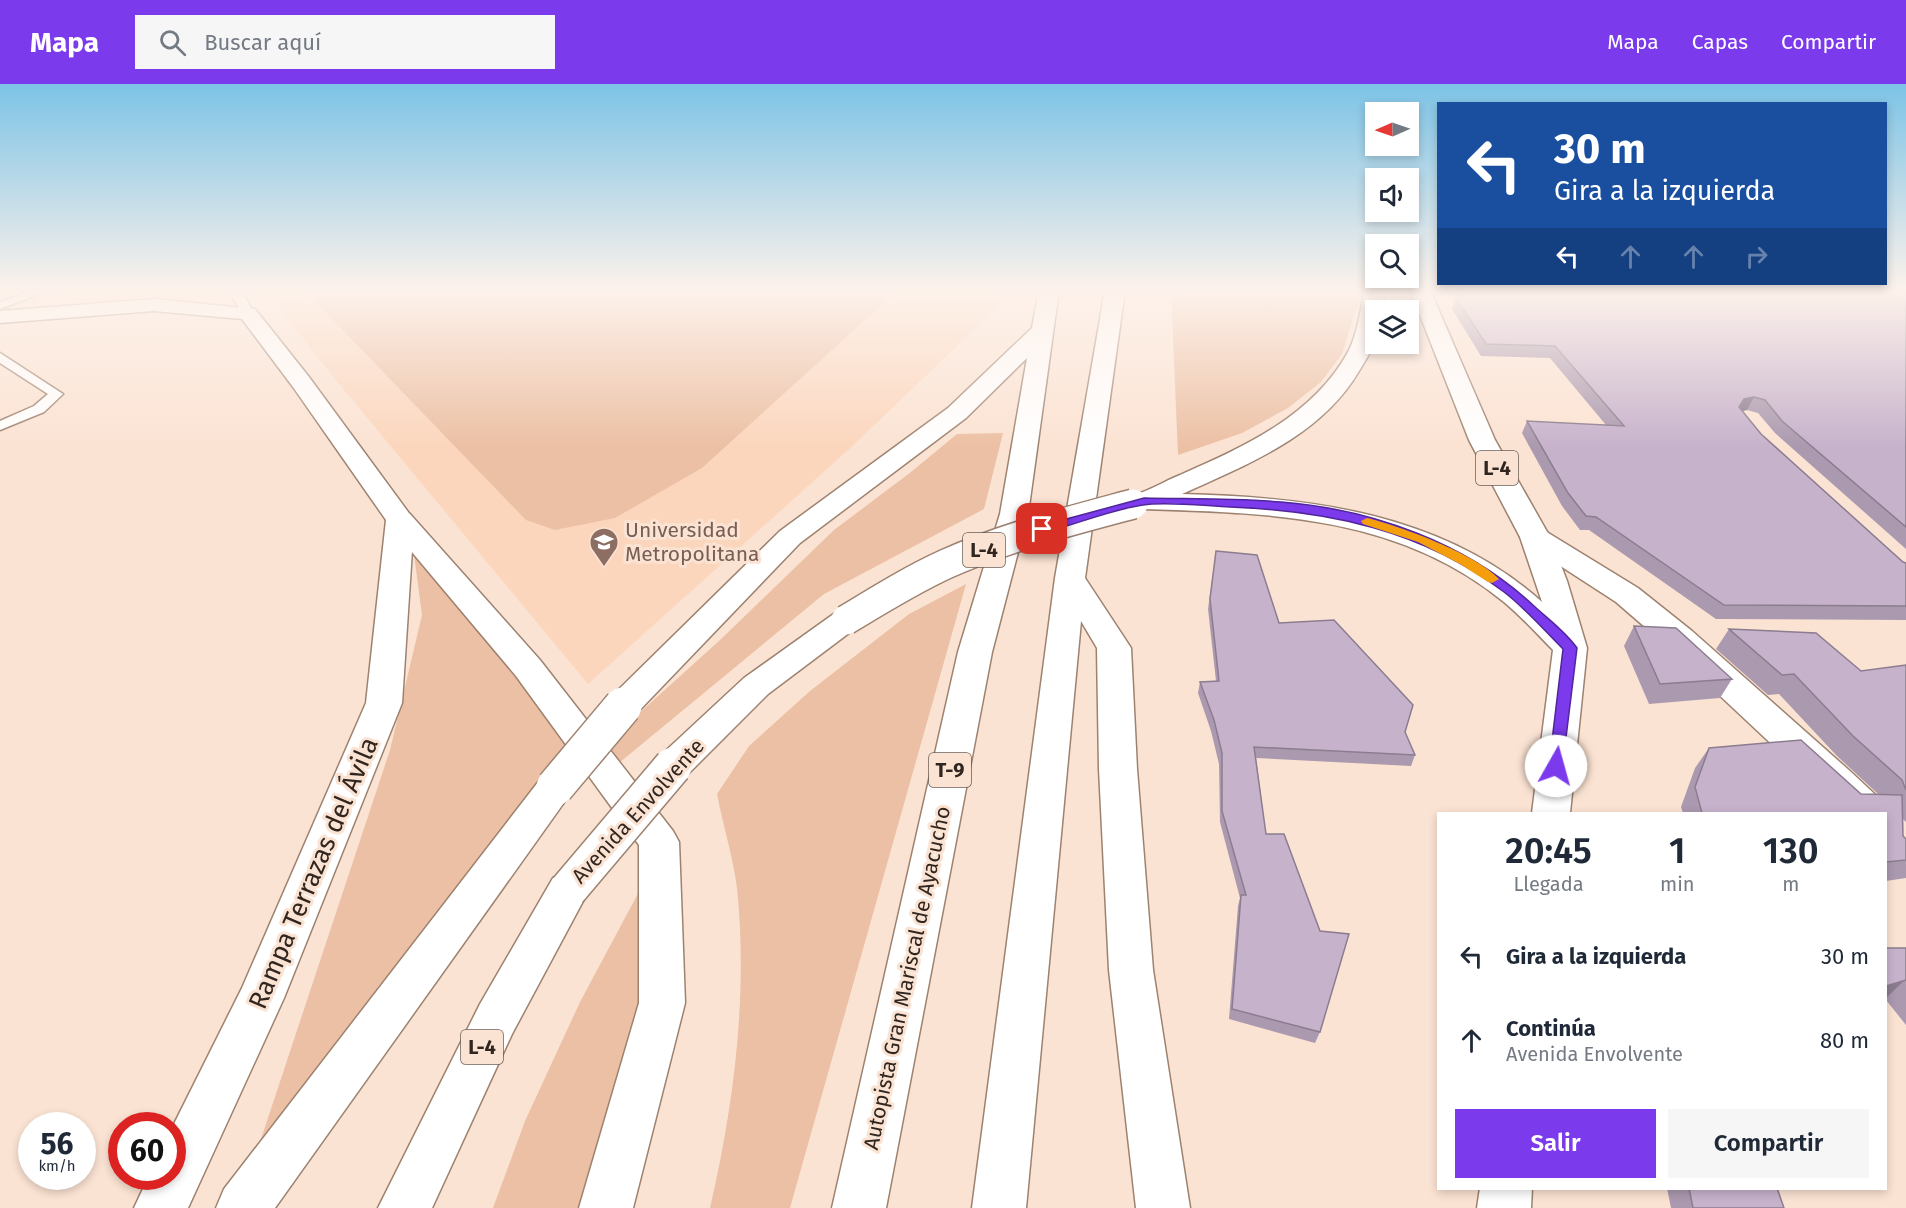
<!DOCTYPE html>
<html lang="es">
<meta charset="utf-8">
<style>
:root{--surface:#fff;--page:#f6f6f7;--text:#1f2937;--muted:#747a83;--accent:#7c3aed}
body{margin:0;font-family:"Fira Sans",sans-serif;background:var(--page);color:var(--text);height:100vh;display:flex;flex-direction:column;font-size:22px;white-space:nowrap}
*{box-sizing:border-box;margin:0}
p{font-size:20px;color:var(--muted)}
.icon{flex:none;width:33px;height:33px;fill:none;stroke:currentColor;stroke-width:2;stroke-linecap:round;stroke-linejoin:round}
.map{position:relative;flex:1;overflow:hidden}
.drawer{position:absolute;left:1437px;top:728px;width:450px;height:378px;display:flex;flex-direction:column;background:var(--surface);border-radius:0px;box-shadow:0 3px 9px #0003}
.drawer>*{flex:none}
.hud{position:absolute;left:1437px;top:18px;width:450px;height:183px;border-radius:0px;box-shadow:0 3px 9px #0003;background:#1a4fa0;color:#fff;overflow:hidden}
.needle{width:39px;rotate:268deg}
.controls{position:absolute;left:1365px;top:18px;display:grid;gap:12px}
.controls a{display:grid;place-items:center;width:54px;height:54px;border-radius:0px;background:var(--surface);box-shadow:0 3px 9px #0003;font-size:30px}
.speed{position:absolute;left:18px;top:1028px;display:flex;gap:12px;font-size:30px;font-weight:700;text-align:center}
.speed>*{display:grid;place-content:center;width:78px;height:78px;border-radius:50%;background:var(--surface);box-shadow:0 3px 9px #0003;line-height:1}
.speed small{font-size:15px;font-weight:400}
.speed .limit{border:9px solid #d22;background:#fff;color:#111}
.pin{position:absolute;display:grid;place-items:center;width:51px;height:51px;color:#fff;margin:-26px;border-radius:12px;box-shadow:0 3px 9px #0006}
.me{position:absolute;width:66px;margin:-33px;rotate:7deg;stroke-linejoin:round;filter:drop-shadow(0 0 4px #0008)}
.turn{display:flex;align-items:center;gap:21px;height:126px;padding:0 18px;font-size:27px}
.turn .icon{width:78px;height:78px;stroke-width:2.5}
.turn b{display:block;font-size:42px;line-height:51px}
.lanes{display:flex;align-items:center;height:57px;padding:0 18px;background:#0003;justify-content:center;gap:30px;direction:ltr}
.lanes .off{opacity:.35}
.eta{display:flex;justify-content:space-evenly;align-items:center;height:102px;text-align:center}
.eta b{font-size:36px;font-weight:600;line-height:42px}
.action{display:flex;gap:12px;margin-top:auto;padding:12px 18px}
.action a{flex:1;height:69px;border-radius:0px;background:var(--accent);color:#fff;font-size:24px;font-weight:600;line-height:69px;text-align:center}
.action a+a{background:var(--page);color:var(--text)}
ul{padding:0;list-style:none}
li{display:flex;align-items:center;gap:18px;height:84px;padding:0 18px}
li div{flex:1}
li b{display:block;font-size:22px}
li em{font-style:normal}
header{display:flex;align-items:center;gap:36px;box-sizing:border-box;height:84px;padding:0 30px;background:var(--accent);color:#fff}
header strong{font-size:28px}
nav{display:flex;gap:33px;margin-inline-start:auto;font-size:21px}
.search{width:420px;height:54px;background:var(--page);display:flex;align-items:center;gap:15px;box-sizing:border-box;padding:0 21px;border-radius:0px;color:var(--muted);font-size:22px}
.map>svg:first-child{display:block}
.built{fill:#fbd6bd}
.green{fill:#ecc0a4}
.lines{fill:none;stroke-linecap:round;stroke-linejoin:round}
.lane-casing{stroke:#9d8270;stroke-width:3}
.street-casing{stroke:#9d8270;stroke-width:3}
.primary-casing{stroke:#9d8270;stroke-width:3}
.highway-casing{stroke:#9d8270;stroke-width:3}
.lane{fill:#fff;fill-rule:evenodd}
.street{fill:#fff;fill-rule:evenodd}
.primary{fill:#fff;fill-rule:evenodd}
.highway{fill:#fff;fill-rule:evenodd}
.primary-bridge-far1-casing{stroke:#9d8270;stroke-width:32;stroke-linecap:butt}
.primary-bridge-casing{stroke:#9d8270;stroke-width:40;stroke-linecap:butt}
.highway-bridge-casing{stroke:#9d8270;stroke-width:40;stroke-linecap:butt}
.primary-bridge-far1{stroke:#fff;stroke-width:29}
.primary-bridge{stroke:#fff;stroke-width:37}
.highway-bridge{stroke:#fff;stroke-width:37}
.wall{fill:#ab99af}
.shaded-wall{fill:#8b7d8f}
.building{fill:#c7b2cc;stroke:#8b7d8f;stroke-width:1.5}
.route{fill:#7c3aed;stroke:#51269a;stroke-width:1.5}
.slow{fill:#f59e0b}
.labels{text-anchor:middle;stroke-width:6;stroke-linejoin:round;paint-order:stroke}
.shield{fill:#fbe3d3;stroke:#6e5f55;stroke-width:1.5}
.shield-label{font-size:20px;font-weight:bold;fill:#31261f}
.education-label{font-size:21px;fill:#785e54;stroke:#fbe3d3;text-anchor:start}
.street-label{font-size:21px;fill:#31261f;stroke:#fbe3d3}
.near-street-label{font-size:26px;fill:#31261f;stroke:#fbe3d3}
</style>
<header>
<strong>Mapa</strong>
<div class="search"><svg class="icon" aria-label="search" viewBox="0 0 24 24"><circle cx="10" cy="10" r="6"/><path d="M15 15l6 6"/></svg>Buscar aquí</div>
<nav><a>Mapa</a><a>Capas</a><a>Compartir</a></nav>
</header>
<div class="map">
<svg width="1906" height="1124" viewBox="0 0 1906 1124">
<rect width="100%" height="100%" fill="#fbe3d3"/>
<path class="built" d="M0 206H1005L1000 221 847 367 588 600 330 289 271 214 0 220Z"/>
<path class="green" d="M304 206H898L702 384 615 434 555 446 526 436Z
M1171 206H1362L1342 270 1321 298 1288 324 1242 349 1178 371Z
M1003 349 984 425 824 510 619 679 605 660 720 556 834 446 911 388 957 350Z
M409 433 568 665 254 1076 390 666 422 531Z
M966 500 790 1124H710C734 1020 748 911 737 804 733 773 723 741 717 710L749 662 810 607 909 530Z
M642 802 661 891 599 1124H493L525 1037 580 918Z"/>
<g class="lines">
<g class="lane-casing">
<path id="lane" d="M34 206H50L0 225V218Z
M231 206H241L254 229 252 231H244L232 213Z
M0 269 63 310 44 328 0 346V337L34 322 48 310 0 279Z"/>
</g>
<g class="street-casing">
<path id="street" d="M154 215 255 225 309 293 414 436 402 619 284 914 188 1124H134L149 1092H172V1044L242 904 366 619 386 436 293 303 242 235 154 227 0 239V227Z
M1535 444 1545 447 1638 504 1692 547 1851 688 1883 718 1888 729 1886 735V729H1845L1668 563 1616 518 1525 459 1520 453 1525 447Z"/>
</g>
<g class="primary-casing">
<path id="primary" d="M1365 206H1385L1381 226H1376C1376 235 1377 245 1375 254 1373 266 1365 277 1359 287 1321 352 1248 380 1182 410 1309 413 1443 429 1542 518L1520 453 1469 356 1410 206H1430L1495 356 1550 453 1567 497 1587 564 1570 729H1532L1553 566C1537 550 1522 533 1504 518 1399 432 1273 429 1144 425L1134 423 1130 417 1134 411C1149 407 1165 397 1180 391 1244 363 1313 332 1348 268 1358 249 1360 226 1365 206Z
M846 526 857 529 862 536 857 543 768 610 686 692 673 696 660 692 654 682 660 672 744 594 835 529Z
M568 789 583 794 589 806 512 950 432 1124H378L480 920 553 794Z
M1480 1104H1532L1531 1124H1477Z"/>
</g>
<g class="highway-casing">
<path id="highway" d="M1039 206H1059L1028 430 992 568 886 1124H832L958 568 1000 430 1027 274 966 334 800 459 635 631 623 634 611 631 605 622 611 613 780 447 948 324 1032 244Z
M1105 206H1125L1085 494 1131 564 1137 685 1153 886 1190 1124H1136L1109 886 1099 685 1097 564 1081 537 1026 1124H972L1055 494Z
M400 427 410 430 540 576 673 747 679 758 685 919 633 1124H579L639 919V761L516 592 390 442 386 436 390 430Z
M555 689 568 693 574 703 568 713 275 1124H216L224 1105 542 693Z"/>
</g>
<use href="#lane" class="lane"/>
<use href="#street" class="street"/>
<use href="#primary" class="primary"/>
<use href="#highway" class="highway"/>
<g class="primary-bridge-far1-casing">
<path id="primary-bridge-far1" d="M846 536C879 516 911 496 946 480 1006 453 1070 437 1133 420"/>
</g>
<g class="primary-bridge-casing">
<path id="primary-bridge" d="M568 806 673 682"/>
</g>
<g class="highway-bridge-casing">
<path id="highway-bridge" d="M555 703 623 622"/>
</g>
<use href="#primary-bridge-far1" class="primary-bridge-far1"/>
<use href="#primary-bridge" class="primary-bridge"/>
<use href="#highway-bridge" class="highway-bridge"/>
</g>
<path class="wall" d="M1451 206H1575L1577 208V206H1906V465L1775 349 1758 329 1747 326 1743 327 1761 350 1903 478 1906 479V536L1716 535 1589 446H1580L1562 422 1522 349 1527 337 1606 341 1550 274 1481 272 1452 225 1455 214Z
M1216 467 1279 539 1405 648 1415 671 1411 682 1256 674 1266 750 1320 948 1315 959 1229 935 1238 822 1240 814 1220 738 1219 680 1211 647 1198 609 1200 598 1216 597 1208 525Z
M1634 542 1732 595 1720 614 1649 620 1624 562Z
M1729 545 1861 587 1906 581V738L1903 735V752L1906 776V794L1886 797V729H1683L1681 723 1695 684 1709 664 1861 710H1878L1837 672 1779 610 1768 611 1716 565Z
M1886 864H1906V941L1886 916Z
M1667 1104H1777L1784 1124H1671Z"/>
<path class="shaded-wall" d="M1754 313 1747 326 1738 328 1733 335 1744 315Z
M1906 895 1886 914V902Z"/>
<path class="building" d="M1460 206H1575L1580 211V206H1906V443L1782 337 1765 316 1754 313 1744 315 1739 323 1761 350 1903 478 1906 479V522L1724 521 1596 433 1586 432 1568 409 1527 337 1624 342 1555 262 1486 260 1456 214 1465 215Z
M1216 467 1257 471 1279 539 1334 536 1413 621 1405 648 1415 671 1254 663 1266 750H1284L1320 847 1349 850 1320 948 1232 925 1241 811H1246L1222 727V669L1214 636 1200 598 1219 597 1210 515Z
M1634 542 1676 544 1732 595 1660 600Z
M1729 545 1816 549 1861 587 1906 581V706L1902 696 1853 652 1794 590 1782 591Z
M1801 656 1861 710 1902 711 1903 752 1906 755V776L1886 778V729H1702L1695 703 1709 664Z
M1886 864H1906V896L1886 902Z
M1689 1104H1777L1784 1124H1693Z"/>
<linearGradient id="sky" x2="0" y2="1"><stop stop-color="#7cc3e6"/><stop offset="0.57" stop-color="#fdf2eb"/><stop offset="1" stop-color="#fdf2eb" stop-opacity="0"/></linearGradient>
<rect width="1906" height="363" fill="url(#sky)"/>
<path class="route" d="M1144 414C1189 415 1235 414 1281 418 1372 425 1467 459 1534 522 1548 535 1566 548 1577 564L1562 686H1551L1549 682 1563 565C1544 546 1525 524 1504 508 1422 446 1330 427 1230 423 1206 422 1165 417 1143 421 1109 426 1075 441 1042 449L1036 445 1037 443Z"/>
<path class="slow" d="M1367 434C1400 442 1476 470 1499 495L1492 499 1488 498 1460 480 1418 458 1363 440 1361 437Z"/>
<defs>
<g id="university-pin" transform="scale(1.5)"><path d="M0 17L-7.5 6A9.5 9.5 0 1 1 7.5 6Z" fill="#8d6e63" stroke="#fbe3d3"/><path d="M0-5L7-2L0 1L-7-2ZM-4 1L0 2.5L4 1V4Q0 6-4 4Z" fill="#fff"/></g>
</defs>
<g fill-rule="evenodd">
<use href="#university-pin" x="604" y="458"/>
</g>
<g class="labels">
<g class="shield">
<rect x="1476" y="367" width="42" height="34" rx="4.5"/>
<rect x="963" y="449" width="42" height="34" rx="4.5"/>
<rect x="929" y="669" width="42" height="34" rx="4.5"/>
<rect x="461" y="946" width="42" height="34" rx="4.5"/>
</g>
<g class="shield-label">
<text x="1497" y="391">L-4</text>
<text x="984" y="473">L-4</text>
<text x="950" y="693">T-9</text>
<text x="482" y="970">L-4</text>
</g>
<g class="education-label">
<text x="625" y="453">Universidad<tspan x="625" dy="24">Metropolitana</tspan></text>
</g>
<g class="street-label">
<text transform="translate(638 727) rotate(-48)" y="7">Avenida Envolvente</text>
<text transform="translate(907 894) rotate(-78)" y="7">Autopista Gran Mariscal de Ayacucho</text>
</g>
<g class="near-street-label">
<text transform="translate(313 789) rotate(-67)" y="9">Rampa Terrazas del Ávila</text>
</g>
</g>
</svg>
<div class="controls">
<a><svg class="needle" viewBox="-14 -14 28 28"><path d="M0-13l5 13h-10z" fill="#e53935"/><path d="M0 13l5-13h-10z" fill="#747a83"/></svg></a>
<a><svg class="icon" aria-label="sound" viewBox="0 0 24 24"><path d="M4 9h4l5-4v14l-5-4H4zM17 9q2 3 0 6"/></svg></a>
<a><svg class="icon" aria-label="search" viewBox="0 0 24 24"><circle cx="10" cy="10" r="6"/><path d="M15 15l6 6"/></svg></a>
<a><svg class="icon" aria-label="layers" viewBox="0 0 24 24"><path d="M12 4l9 5-9 5-9-5zM3 14l9 5 9-5"/></svg></a>
</div>
<div class="speed"><div>56<small>km/h</small></div><div class="limit">60</div></div>
<div class="pin" style="left:1042px;top:445px;background:#d93025"><svg class="icon" aria-label="arrive" viewBox="0 0 24 24"><path d="M6 21V4h12l-3 4 3 4H6"/></svg></div>
<svg class="me" style="left:1556px;top:682px" viewBox="-20 -20 40 40"><circle r="19" fill="#fff"/><path d="M0-13L10 11 0 6-10 11z" fill="#7c3aed"/></svg>
<div class="hud">
<div class="turn"><svg class="icon" aria-label="left" viewBox="0 0 24 24"><path d="M17 20v-9H6M10 6l-5 5 5 5"/></svg><div><b>30 m</b>Gira a la izquierda</div></div>
<div class="lanes"><svg class="icon" aria-label="left" viewBox="0 0 24 24"><path d="M17 20v-9H6M10 6l-5 5 5 5"/></svg><svg class="icon off" aria-label="ahead" viewBox="0 0 24 24"><path d="M12 20V5M6 11l6-6 6 6"/></svg><svg class="icon off" aria-label="ahead" viewBox="0 0 24 24"><path d="M12 20V5M6 11l6-6 6 6"/></svg><svg class="icon off" aria-label="right" viewBox="0 0 24 24"><path d="M7 20v-9h11M14 6l5 5-5 5"/></svg></div>
</div>
<section class="drawer">
<div class="eta">
<div><b>20:45</b><p>Llegada</p></div>
<div><b>1</b><p>min</p></div>
<div><b>130</b><p>m</p></div>
</div>
<ul>
<li><svg class="icon" aria-label="left" viewBox="0 0 24 24"><path d="M17 20v-9H6M10 6l-5 5 5 5"/></svg><div><b>Gira a la izquierda</b></div><em>30 m</em></li>
<li><svg class="icon" aria-label="ahead" viewBox="0 0 24 24"><path d="M12 20V5M6 11l6-6 6 6"/></svg><div><b>Continúa</b><p>Avenida Envolvente</p></div><em>80 m</em></li>
</ul>
<div class="action"><a>Salir</a><a>Compartir</a></div>
</section>
</div>
